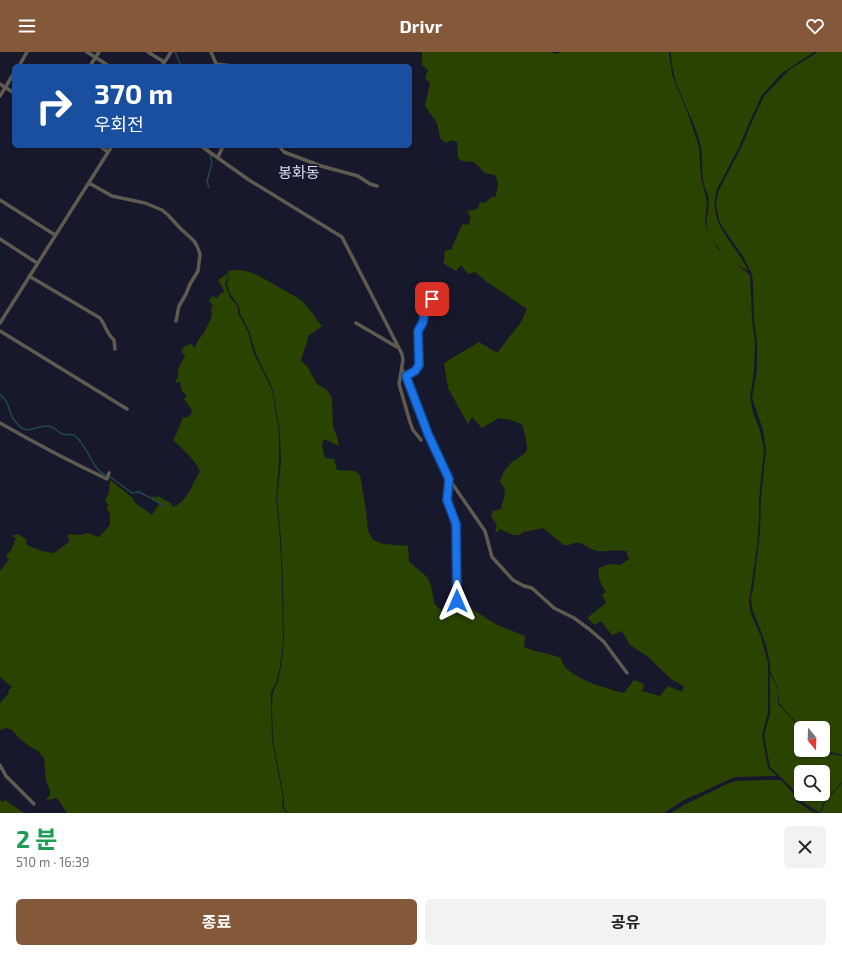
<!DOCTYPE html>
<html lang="ko">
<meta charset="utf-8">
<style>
:root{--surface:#fff;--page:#f2f2f2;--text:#202124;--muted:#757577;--accent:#835939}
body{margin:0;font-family:"Exo 2","Noto Sans KR",sans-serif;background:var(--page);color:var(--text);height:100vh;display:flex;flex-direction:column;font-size:15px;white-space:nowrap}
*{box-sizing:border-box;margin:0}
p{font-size:13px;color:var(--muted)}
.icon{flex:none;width:22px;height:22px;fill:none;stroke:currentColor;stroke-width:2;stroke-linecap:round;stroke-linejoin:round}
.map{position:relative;height:761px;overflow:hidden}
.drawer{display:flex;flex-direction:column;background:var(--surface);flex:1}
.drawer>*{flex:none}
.top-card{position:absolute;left:12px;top:12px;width:400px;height:84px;border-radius:6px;box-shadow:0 1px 3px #0004;background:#1a4fa0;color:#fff;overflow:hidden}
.needle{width:26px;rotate:161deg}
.controls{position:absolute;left:794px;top:669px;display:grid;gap:8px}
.controls a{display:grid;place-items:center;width:36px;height:36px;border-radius:6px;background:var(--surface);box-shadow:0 1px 3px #0004;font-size:20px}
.pin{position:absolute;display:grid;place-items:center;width:34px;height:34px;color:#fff;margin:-17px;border-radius:8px;box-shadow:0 2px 6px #0006}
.me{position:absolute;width:44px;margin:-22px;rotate:0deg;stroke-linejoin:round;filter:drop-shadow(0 0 3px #0008)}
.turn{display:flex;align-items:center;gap:14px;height:84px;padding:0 16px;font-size:18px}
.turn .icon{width:52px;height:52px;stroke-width:2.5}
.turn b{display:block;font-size:28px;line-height:34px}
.round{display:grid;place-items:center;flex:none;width:42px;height:42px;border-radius:6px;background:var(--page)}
.overview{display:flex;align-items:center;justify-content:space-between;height:68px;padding:0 16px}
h1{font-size:24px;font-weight:700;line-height:30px;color:#1e9e55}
.button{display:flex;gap:8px;margin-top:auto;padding:8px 16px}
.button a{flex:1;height:46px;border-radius:6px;background:var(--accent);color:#fff;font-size:16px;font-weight:700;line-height:46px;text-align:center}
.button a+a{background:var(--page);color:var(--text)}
header{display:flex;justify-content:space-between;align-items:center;height:52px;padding:0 16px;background:var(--accent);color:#fff;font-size:18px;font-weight:700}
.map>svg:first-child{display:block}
.green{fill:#2a4400;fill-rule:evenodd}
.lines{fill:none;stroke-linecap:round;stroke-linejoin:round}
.stream{stroke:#20494b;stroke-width:1.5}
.street{stroke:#5f5b50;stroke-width:3.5}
.route-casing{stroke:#114b97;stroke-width:10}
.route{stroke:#1a73e8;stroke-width:7}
.labels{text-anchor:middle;stroke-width:3.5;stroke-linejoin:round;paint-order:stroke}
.quarter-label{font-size:15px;fill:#dbddfa;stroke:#18182d}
</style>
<header><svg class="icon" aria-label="menu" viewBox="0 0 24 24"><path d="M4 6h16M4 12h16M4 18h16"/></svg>Drivr<svg class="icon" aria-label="heart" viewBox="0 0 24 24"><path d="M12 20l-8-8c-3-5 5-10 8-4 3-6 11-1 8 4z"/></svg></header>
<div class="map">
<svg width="842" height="761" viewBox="0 0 842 761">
<rect width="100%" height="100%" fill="#18182d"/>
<path class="green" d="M422 0H551L556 2 561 0H669L672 23 688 62 699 95 701 126 707 149 705 169 707 178 717 196 750 223 752 268 755 290 754 319 750 346 753 360 760 379 764 397 759 447V466L757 494 749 551 751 562 761 585 768 611V661L762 683 768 716 777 724 735 725 682 749 664 761H288L284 755V746L273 688 272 653 273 640 277 632 281 615 284 591 283 530 281 486 277 447 281 410 280 380 273 338 256 302 249 279 240 261 239 254 229 240 227 231 229 227 228 219C247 214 264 227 280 236 287 240 294 243 301 248 307 253 316 267 322 274L308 284C307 294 302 301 301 309L307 314 317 332 328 339 332 346 333 375 337 384 339 394 324 387 322 394 325 406 334 407 337 418 355 419 360 423 366 459 368 479 373 488 384 492 408 494 409 510 427 525 431 533 434 551 447 566 464 552 497 573 525 584 524 595C536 600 548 601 561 606 562 609 563 613 565 615 577 628 607 637 624 641L634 628 644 632 642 639 660 644 668 634 682 640 684 634 671 627 647 604 630 593 622 579 612 583 601 569 595 573 587 566 606 551 602 543 606 540C601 532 597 526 599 516L610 512 620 513 629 507 626 499C617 497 607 500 598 499 591 498 586 493 580 491 574 490 570 494 564 493L543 476 524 480 519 483H513L500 477 497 480H495L497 473 491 464 493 459 501 457C503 445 509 439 500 430 502 423 505 417 511 411 515 407 526 403 527 397 528 393 523 376 522 372 513 368 507 367 498 366L494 369 482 376 472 365 468 372 448 336 444 311 479 290 497 301 521 270 527 257 487 230 475 220 468 222 461 213 456 219 443 211 445 204 444 202 446 198H451L461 175 463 172 468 173C471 167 471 164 467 159L478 157 480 150 485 151 490 146 496 144C497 136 500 130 495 123L485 121 474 110 462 109 458 106 457 90 452 88 446 91 440 86 437 71 425 54 430 31 425 26 428 18 422 13Z
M671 0H814L782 21 762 43 750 69 739 95 717 137C706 172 735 190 748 219 732 210 715 197 708 179 704 167 711 155 708 143 706 137 703 132 703 125 701 115 703 105 701 95 694 62 671 35 671 0Z
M818 0H842V703L831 700 823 696V676H802L790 664 779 651V638L770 619V611L766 593 752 556 751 544 753 538 760 481 761 447 766 397 763 378 752 346 757 319V290L754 268 753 230 752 222 743 204 723 176 719 168 716 151 719 138 741 96 752 70 764 44 789 18Z
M228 221V227L225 231 226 235 230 245 238 255V261L248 280 254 302 272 338 279 380V410L276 447 280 486 282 530 283 591 280 614 276 631 271 640V653L272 688 283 746 282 755 287 761H67L57 746 46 748 50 743V738L46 728 44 706 41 703 38 699 29 694 19 686 12 678 7 676 0 678V651L9 641 8 639 12 635 0 625V519L9 507 6 504 11 498 16 486 11 484 18 482 27 488 26 492 33 496H35L41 499 54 501 69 490V486L67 484 69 482 80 483 87 481 99 485 110 473V461L107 457 108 452 105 449 109 440 110 428 134 447V450L152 463 159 452 165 455 166 454 152 446 153 444 156 446 158 444 172 452 171 455C187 452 192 432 200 419 198 411 180 394 173 388 178 381 179 372 184 365L187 366 192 361 191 359 192 358 184 347 187 344 182 339 180 330H175L178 325V317L185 304 181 299 185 294H187L190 291 195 296 198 288 204 281 212 264 211 256 213 253 209 249 212 244 217 246 221 241H223L224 238 218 228Z
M770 622 779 639 778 652 801 677V698H823L831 702 842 704V730L823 751 820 761 798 747 796 740 791 735 770 715 764 683 770 662ZM801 720H823V742H801Z
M762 728H780L782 729 793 741 796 749 814 761H671L684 753 727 732 736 729Z
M842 731V761H821L825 750Z
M0 748 3 750 5 748 24 761H0Z"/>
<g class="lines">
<path class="stream" d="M175 0 181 14
M208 94 212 111 207 129 209 136
M0 343C10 349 8 361 15 369 27 386 35 373 48 374 54 375 58 379 62 382 65 383 70 382 74 383 88 393 92 419 106 423
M109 424 132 441 139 440 151 446
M152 447 165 454"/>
<path class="street" d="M87 0 109 14
M148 0 164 10
M211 0 217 14
M216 12 233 14
M19 14 27 0
M90 14 99 0
M162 14 171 0
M0 32 14 41
M0 44 14 21
M100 94 108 100
M201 94 249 128 342 185 402 302 403 308 399 332 410 370 413 378 421 388
M279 94 284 100 321 114 358 124 370 132 377 134
M218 105 223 94
M89 131 112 144 145 151 162 158 168 163 180 176 194 189 197 194 200 202 198 219 190 232 186 242 179 254 176 269
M0 148 55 183
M0 187 37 211
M29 224 100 266C107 275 105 280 114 288L115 297
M0 271 112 94
M356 271 397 295
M0 279 127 357
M402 317 428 382 440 409 449 427 485 479 492 505 513 528 524 534 532 536 554 556 574 566 589 577 604 590 627 621
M406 324 415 319 419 313 418 279 423 271 425 258 432 247 445 237
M0 371C35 391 71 410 107 427L109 421
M449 427 447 448 456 472 457 549
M0 713 6 724 34 752"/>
</g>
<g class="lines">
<g class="route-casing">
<path id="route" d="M432 247 425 258 423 270 418 279 419 313 415 319 406 324 428 382 449 427 447 448 456 472 457 549"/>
</g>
<use href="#route" class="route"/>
</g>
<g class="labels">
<g class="quarter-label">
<text x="299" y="126">봉화동</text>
</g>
</g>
</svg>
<div class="controls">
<a><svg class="needle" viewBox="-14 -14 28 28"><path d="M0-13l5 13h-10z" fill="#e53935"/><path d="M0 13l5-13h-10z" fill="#757577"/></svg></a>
<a><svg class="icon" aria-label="search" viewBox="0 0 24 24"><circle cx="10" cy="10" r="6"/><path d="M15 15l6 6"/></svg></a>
</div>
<div class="pin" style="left:432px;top:247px;background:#d93025"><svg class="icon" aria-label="arrive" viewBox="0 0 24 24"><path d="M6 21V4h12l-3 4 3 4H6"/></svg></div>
<svg class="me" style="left:457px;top:549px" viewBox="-20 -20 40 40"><path d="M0-17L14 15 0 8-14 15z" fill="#1a73e8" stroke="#fff" stroke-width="4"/></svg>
<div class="top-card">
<div class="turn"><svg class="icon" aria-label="right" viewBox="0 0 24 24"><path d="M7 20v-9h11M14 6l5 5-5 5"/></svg><div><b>370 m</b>우회전</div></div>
</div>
</div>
<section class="drawer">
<div class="overview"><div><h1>2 분</h1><p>510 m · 16:39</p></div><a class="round"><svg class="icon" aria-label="close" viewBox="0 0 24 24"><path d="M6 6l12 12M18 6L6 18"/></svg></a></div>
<div class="button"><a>종료</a><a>공유</a></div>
</section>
